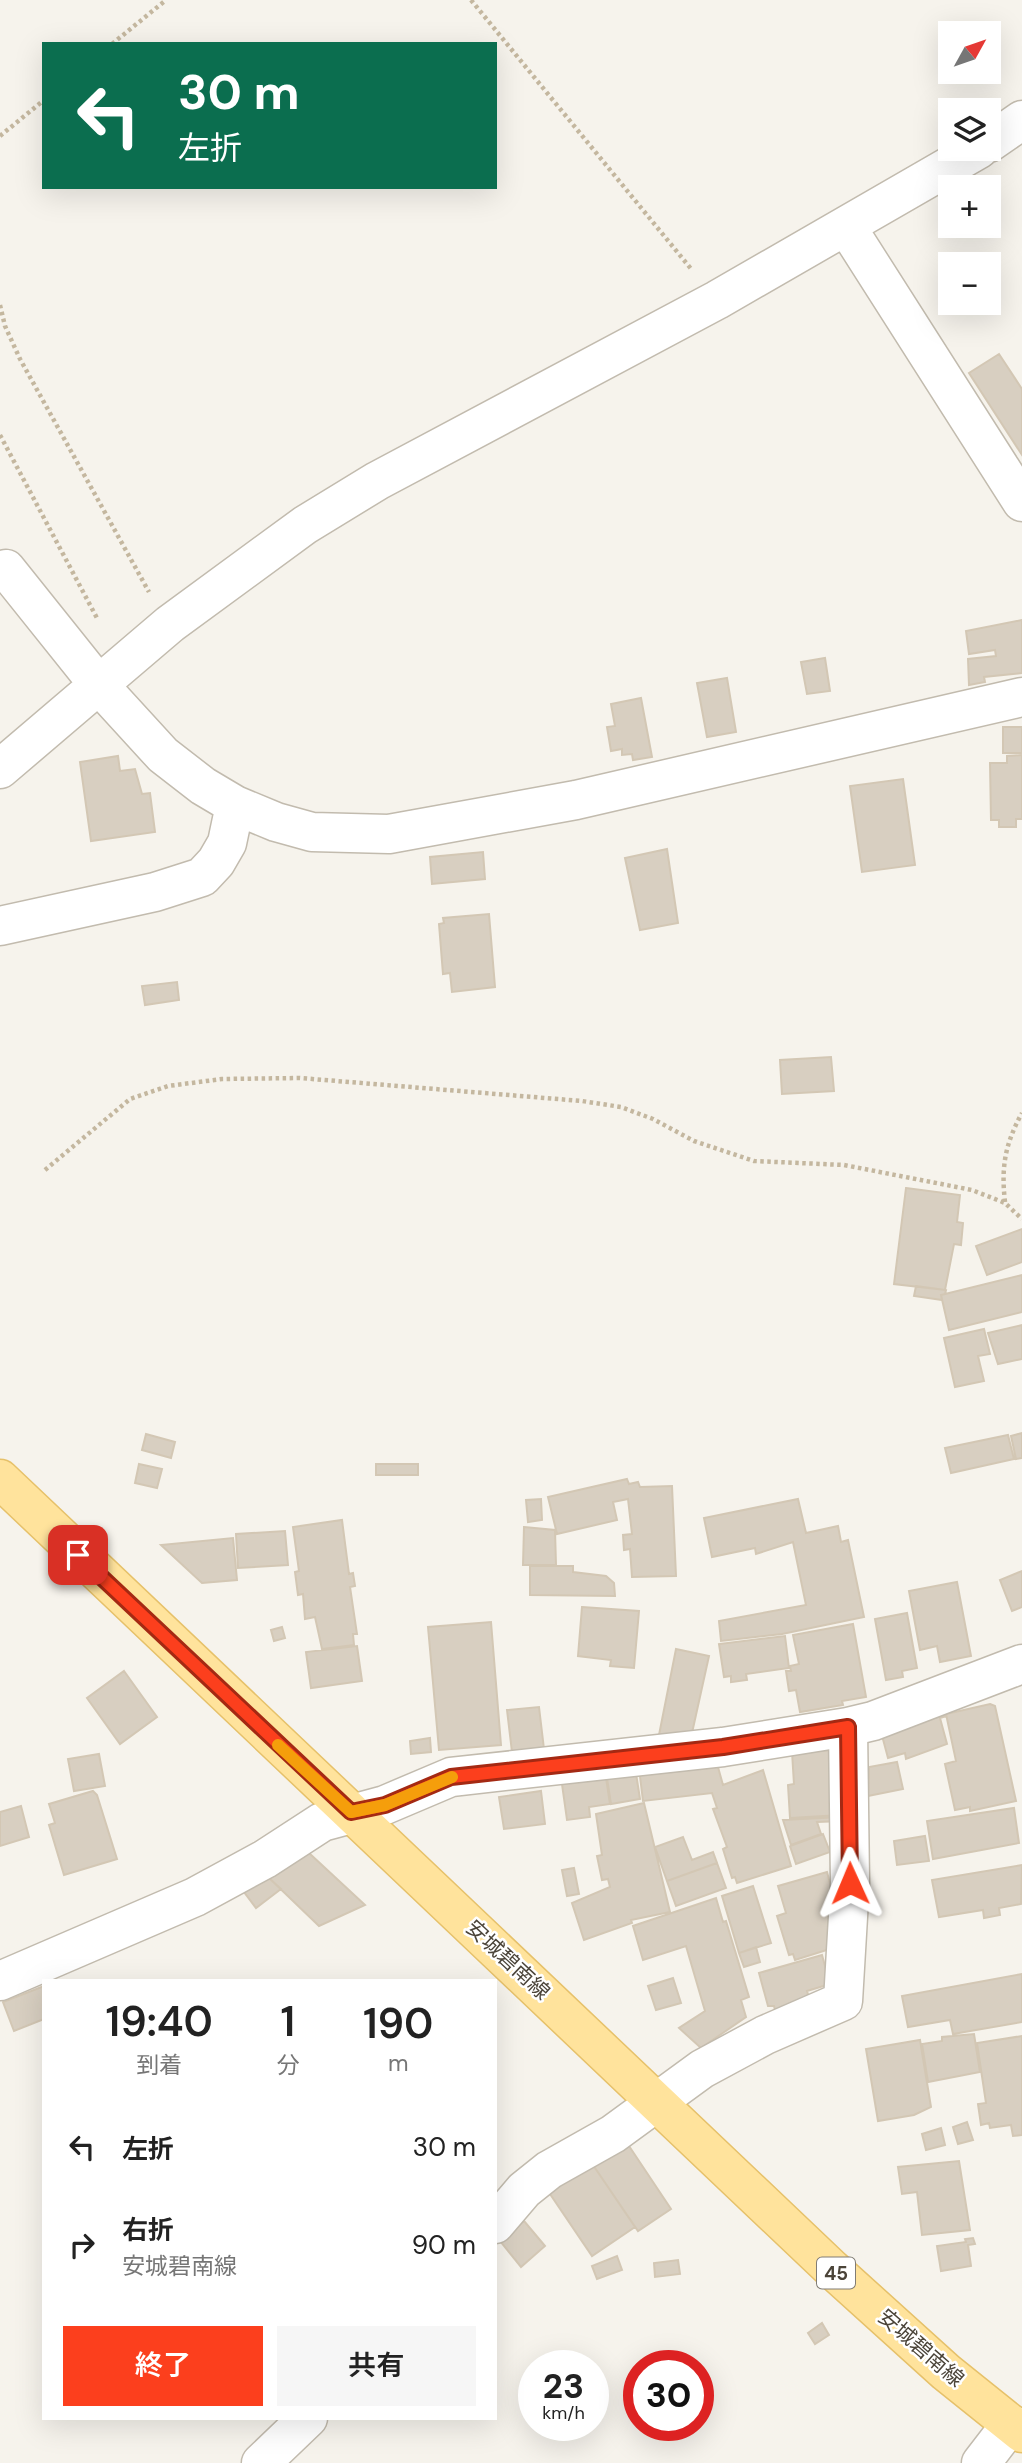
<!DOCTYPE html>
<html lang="ja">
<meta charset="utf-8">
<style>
:root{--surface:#fff;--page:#f6f6f6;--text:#222;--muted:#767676;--accent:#fc3f1d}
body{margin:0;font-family:"DM Sans","Noto Sans JP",sans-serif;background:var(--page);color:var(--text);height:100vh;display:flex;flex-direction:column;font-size:26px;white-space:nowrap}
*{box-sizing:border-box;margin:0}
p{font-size:23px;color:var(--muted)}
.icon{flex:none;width:38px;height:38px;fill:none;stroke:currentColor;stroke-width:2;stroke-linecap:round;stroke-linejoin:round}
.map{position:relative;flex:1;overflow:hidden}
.drawer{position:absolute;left:42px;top:1979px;width:455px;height:441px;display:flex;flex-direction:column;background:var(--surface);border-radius:0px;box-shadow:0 7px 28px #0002}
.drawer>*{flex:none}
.hud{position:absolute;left:42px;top:42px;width:455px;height:147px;border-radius:0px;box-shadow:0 7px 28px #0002;background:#0b6e4f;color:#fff;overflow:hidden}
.needle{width:46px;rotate:50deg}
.controls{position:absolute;left:938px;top:21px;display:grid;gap:14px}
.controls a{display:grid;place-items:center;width:63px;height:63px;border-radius:0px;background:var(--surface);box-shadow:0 7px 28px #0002;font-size:35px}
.speed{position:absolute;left:518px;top:2350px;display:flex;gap:14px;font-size:35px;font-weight:700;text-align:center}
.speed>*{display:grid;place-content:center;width:91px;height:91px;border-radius:50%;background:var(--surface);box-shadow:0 7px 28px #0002;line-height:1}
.speed small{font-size:18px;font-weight:400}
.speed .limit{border:10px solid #d22;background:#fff;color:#111}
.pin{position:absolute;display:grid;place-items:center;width:60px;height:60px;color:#fff;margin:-30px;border-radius:14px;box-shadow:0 4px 10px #0006}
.me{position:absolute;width:77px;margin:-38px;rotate:359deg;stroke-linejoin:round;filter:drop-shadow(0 0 5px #0008)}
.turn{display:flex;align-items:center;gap:24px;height:147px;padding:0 21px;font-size:32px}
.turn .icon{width:91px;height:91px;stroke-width:2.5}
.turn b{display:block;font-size:49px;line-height:60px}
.eta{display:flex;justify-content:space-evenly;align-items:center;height:119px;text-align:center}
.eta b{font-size:42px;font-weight:600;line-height:49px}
.action{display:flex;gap:14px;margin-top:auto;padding:14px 21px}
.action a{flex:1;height:80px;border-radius:0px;background:var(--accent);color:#fff;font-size:28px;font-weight:600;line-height:80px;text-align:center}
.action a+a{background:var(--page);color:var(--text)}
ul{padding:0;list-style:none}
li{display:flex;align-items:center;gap:21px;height:98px;padding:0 21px}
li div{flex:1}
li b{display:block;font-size:26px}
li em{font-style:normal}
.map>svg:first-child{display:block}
.building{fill:#d8cfc1;stroke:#d3c7b4;stroke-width:2}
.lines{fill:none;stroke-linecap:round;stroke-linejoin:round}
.minor-casing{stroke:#c2bbae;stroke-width:41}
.major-casing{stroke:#e6c16a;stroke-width:41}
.path{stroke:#c4b79f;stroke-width:4.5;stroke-dasharray:3.5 3.5;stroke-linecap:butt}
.minor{stroke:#fff;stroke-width:38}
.major{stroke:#ffe39c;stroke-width:38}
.route-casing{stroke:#a42913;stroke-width:18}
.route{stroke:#fc3f1d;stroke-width:12}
.slow{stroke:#f59e0b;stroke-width:12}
.labels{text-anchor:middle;stroke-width:5;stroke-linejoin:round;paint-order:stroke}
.shield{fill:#fff;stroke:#817c74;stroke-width:2}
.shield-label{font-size:19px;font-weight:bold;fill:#4b4439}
.street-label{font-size:21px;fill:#4b4439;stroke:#fff}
</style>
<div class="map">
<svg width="1022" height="2463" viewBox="0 0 1022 2463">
<rect width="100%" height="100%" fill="#f6f3ec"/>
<path class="building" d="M999 354 1022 389V455L969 373Z
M1022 620V673L984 677 985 682 969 685 968 659 996 656 995 650 969 654 966 631Z
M825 658 830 691 807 694 801 662Z
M727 678 736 732 707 737 697 683Z
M641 698 652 757 633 760 632 754 622 755V749L611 751 607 727 615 726 611 704Z
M1003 727H1022V753H1003Z
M1022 755V819H1016V827H999V820H991L990 763H1007V756Z
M118 756 120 771 135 769 142 794 150 793 155 832 91 841 80 762Z
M903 779 915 865 862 872 850 786Z
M667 849 678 923 640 930 625 858Z
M483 852 485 879 432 884 430 857Z
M489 914 495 987 452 992 450 973 443 974 439 924 444 923 443 918Z
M177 982 179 1000 145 1005 142 986Z
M831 1057 834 1091 782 1094 780 1060Z
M906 1188 960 1195 957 1222 963 1223 961 1245 954 1244 945 1290 894 1284Z
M1022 1229V1262L987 1275 976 1246Z
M1022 1275V1312L949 1330 941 1295Z
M916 1286 946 1290 945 1294 941 1295 942 1300 914 1296Z
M1022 1325V1359L998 1364 988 1333Z
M984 1329 990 1354 978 1356 984 1381 955 1387 944 1338Z
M1022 1433V1458L1016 1459 1011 1436Z
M146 1434 175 1442 171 1458 142 1450Z
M1008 1435 1014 1459 951 1473 945 1448Z
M139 1464 162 1469 157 1488 135 1483Z
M376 1464H418V1475H376Z
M627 1479 629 1484 638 1482 640 1487 672 1486 676 1576 632 1577 630 1549 624 1550 623 1535 632 1534 628 1499 613 1502 617 1520 557 1534 548 1497Z
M541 1499 542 1520 528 1522 526 1500Z
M798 1499 806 1533 838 1526 841 1542 848 1540 864 1617 782 1634 721 1641 719 1621 806 1605 793 1542 756 1554 755 1548 712 1557 704 1518Z
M342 1520 349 1574 353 1573 355 1586 350 1587 357 1634H353L354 1645 322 1649 315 1617 305 1619 303 1594 298 1595 295 1572 299 1571 293 1527Z
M524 1527 555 1530 556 1565H523Z
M285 1531 288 1565 238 1568 236 1534Z
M233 1538 237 1580 202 1583 161 1545Z
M530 1566H573V1572L606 1576 614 1583 615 1596 530 1595Z
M1022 1571V1607L1012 1611 1000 1580Z
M957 1582 971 1656 940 1662 937 1646 920 1650 909 1591Z
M582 1607 639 1611 634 1668 610 1666 611 1660 578 1656Z
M907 1613 917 1668 902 1671 903 1677 886 1680 875 1619Z
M491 1622 501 1745 439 1750 428 1627Z
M853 1624 866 1697 842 1701 843 1705 800 1712 796 1690 789 1691 786 1671H791L790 1666 799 1664 793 1635Z
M282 1627 285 1638 274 1641 271 1630Z
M785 1636 789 1668 746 1674 747 1680 731 1682V1676L724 1677 719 1644Z
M357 1646 362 1681 311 1688 306 1652Z
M676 1649 709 1656 692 1733 659 1735Z
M124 1671 157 1717 120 1744 87 1698Z
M990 1704 995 1706 1016 1801 970 1811V1807L955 1810 945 1764 956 1761 946 1714Z
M539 1707 544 1749 512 1752 507 1710Z
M943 1707 946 1716 940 1718 947 1744 906 1759 905 1753 888 1758 880 1728Z
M430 1738 431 1752 411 1754 410 1741Z
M837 1750 841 1815 790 1818 788 1785 794 1784 792 1752Z
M99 1754 105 1786 74 1791 68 1759Z
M716 1760 723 1785 763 1770 791 1866 737 1883 735 1877 732 1878 723 1849 727 1847 713 1809 717 1808 712 1793 643 1801 639 1768Z
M897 1762 903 1789 868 1796 869 1767Z
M635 1767 640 1799 611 1804 606 1772Z
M605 1771 610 1804 589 1807 590 1817 567 1820 561 1777Z
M93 1791 97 1795 117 1859 64 1875 49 1825 55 1823 49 1804Z
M541 1791 545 1824 504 1829 499 1797Z
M644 1803 670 1912 631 1920 632 1923 584 1940 572 1903 610 1887 608 1879 602 1880 597 1856 602 1855 596 1814Z
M21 1806 29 1837 0 1846V1812Z
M1014 1808 1019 1843 933 1859 927 1821Z
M841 1817 842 1821 817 1822 821 1834 791 1845 783 1820Z
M823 1834 830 1852 796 1864 790 1846Z
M925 1836 929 1861 897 1865 894 1841Z
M683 1837 692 1860 713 1852 717 1863 667 1881 655 1847Z
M309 1853 365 1905 319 1926 268 1877Z
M717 1863 726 1888 676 1906 667 1881Z
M1022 1865 1021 1904 999 1908 1000 1915 984 1918 983 1910 939 1917 932 1880Z
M574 1868 579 1894 567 1896 562 1870Z
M827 1872 835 1902 833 1948 795 1960 793 1954 789 1955 777 1916 786 1913 778 1886Z
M268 1877 281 1889 256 1908 244 1892Z
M753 1886 771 1943 739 1953 722 1896Z
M716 1898 723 1922 726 1921 749 1997 741 2000 746 2017 701 2048 679 2028 705 2011 686 1946 643 1960 633 1926Z
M756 1947 760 1962 744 1967 739 1953Z
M822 1955 830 1984 807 1991 810 2001 775 2010 774 2006H768L759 1973Z
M1022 1974V2022L953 2034 950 2020 908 2027 902 1996Z
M673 1978 681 2003 656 2010 648 1986Z
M44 1986V2019L14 2031 3 2002Z
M974 2034 980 2072 928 2082 922 2044 942 2041V2037Z
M1022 2036V2135L1013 2136 1011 2125 990 2128 989 2123 981 2125 978 2104 986 2103 977 2043Z
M920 2040 931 2107 914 2115 878 2121 866 2049Z
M967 2122 973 2140 958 2144 953 2127Z
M941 2128 945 2145 926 2150 922 2134Z
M625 2140 671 2209 638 2231 591 2162Z
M959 2161 970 2230 922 2235 917 2192 902 2194 898 2167Z
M591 2162 635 2227 592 2256 548 2191Z
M524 2221 545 2246 521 2267 500 2241Z
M973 2238 975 2244 968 2245 971 2266 941 2271 937 2246 966 2242 965 2239Z
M617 2256 622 2270 597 2279 592 2266Z
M678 2260 680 2274 655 2277 654 2263Z
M822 2323 829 2335 815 2344 808 2333Z"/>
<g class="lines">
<g class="minor-casing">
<path id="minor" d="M989 143 1022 120
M846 226 1022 502
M6 569 98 684 163 755 203 786 235 805 276 822 312 832 389 834 576 800 1022 697
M0 769 170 624 305 525 377 481 717 300 979 149
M0 926 155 892 202 877 216 862 227 843 235 805
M0 1981 195 1897 265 1859 322 1822 385 1805 451 1777 723 1747 848 1727 873 1721 1022 1664
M495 2224 524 2190 549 2170 613 2134 702 2069 765 2035 843 2001 850 1883 848 1727
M261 2463 308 2418
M981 2463 1011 2424"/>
</g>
<g class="major-casing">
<path id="major" d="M0 1479 832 2269 946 2372 1022 2433"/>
</g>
<path class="path" d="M471 0 692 270
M112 44 166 0
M0 136 44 100
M0 305 5 326 20 359 149 592
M0 435 98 620
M45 1170 130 1099 168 1086 222 1079 300 1078 582 1101 621 1107 653 1119 694 1141 754 1161 844 1165 972 1190 1005 1203 1022 1219
M1005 1202C1001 1167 1005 1144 1022 1113"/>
<use href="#minor" class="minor"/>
<use href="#major" class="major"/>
</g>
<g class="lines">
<g class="route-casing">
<path id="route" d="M78 1555 351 1812 385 1805 451 1777 723 1747 848 1727 850 1883"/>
</g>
<use href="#route" class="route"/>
<path class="slow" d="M278 1745 351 1812 385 1805 452 1777"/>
</g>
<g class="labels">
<rect class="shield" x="817" y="2257.5" width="38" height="31" rx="5"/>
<g class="shield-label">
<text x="836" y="2280">45</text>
</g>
<g class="street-label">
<text transform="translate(508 1960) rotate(43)" y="7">安城碧南線</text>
<text transform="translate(921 2348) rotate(41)" y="7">安城碧南線</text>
</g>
</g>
</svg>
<div class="controls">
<a><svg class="needle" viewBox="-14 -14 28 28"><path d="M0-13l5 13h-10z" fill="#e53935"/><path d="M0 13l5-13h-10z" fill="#767676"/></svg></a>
<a><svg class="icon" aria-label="layers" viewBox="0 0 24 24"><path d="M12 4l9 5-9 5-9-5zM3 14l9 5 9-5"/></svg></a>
<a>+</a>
<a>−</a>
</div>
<div class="speed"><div>23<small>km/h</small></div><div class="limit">30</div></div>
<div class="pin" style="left:78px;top:1555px;background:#d93025"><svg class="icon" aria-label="arrive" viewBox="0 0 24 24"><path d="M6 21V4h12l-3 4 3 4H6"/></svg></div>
<svg class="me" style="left:850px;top:1883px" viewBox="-20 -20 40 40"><path d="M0-17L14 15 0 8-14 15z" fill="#fc3f1d" stroke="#fff" stroke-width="4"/></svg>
<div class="hud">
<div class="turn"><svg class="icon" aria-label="left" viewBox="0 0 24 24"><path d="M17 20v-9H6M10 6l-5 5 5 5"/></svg><div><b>30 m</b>左折</div></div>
</div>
<section class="drawer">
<div class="eta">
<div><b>19:40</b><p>到着</p></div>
<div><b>1</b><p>分</p></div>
<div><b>190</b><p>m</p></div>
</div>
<ul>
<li><svg class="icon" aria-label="left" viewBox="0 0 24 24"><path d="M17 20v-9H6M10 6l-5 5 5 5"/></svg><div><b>左折</b></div><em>30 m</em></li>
<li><svg class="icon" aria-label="right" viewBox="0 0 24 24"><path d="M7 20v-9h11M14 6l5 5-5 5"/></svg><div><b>右折</b><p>安城碧南線</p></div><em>90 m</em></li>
</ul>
<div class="action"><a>終了</a><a>共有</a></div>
</section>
</div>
